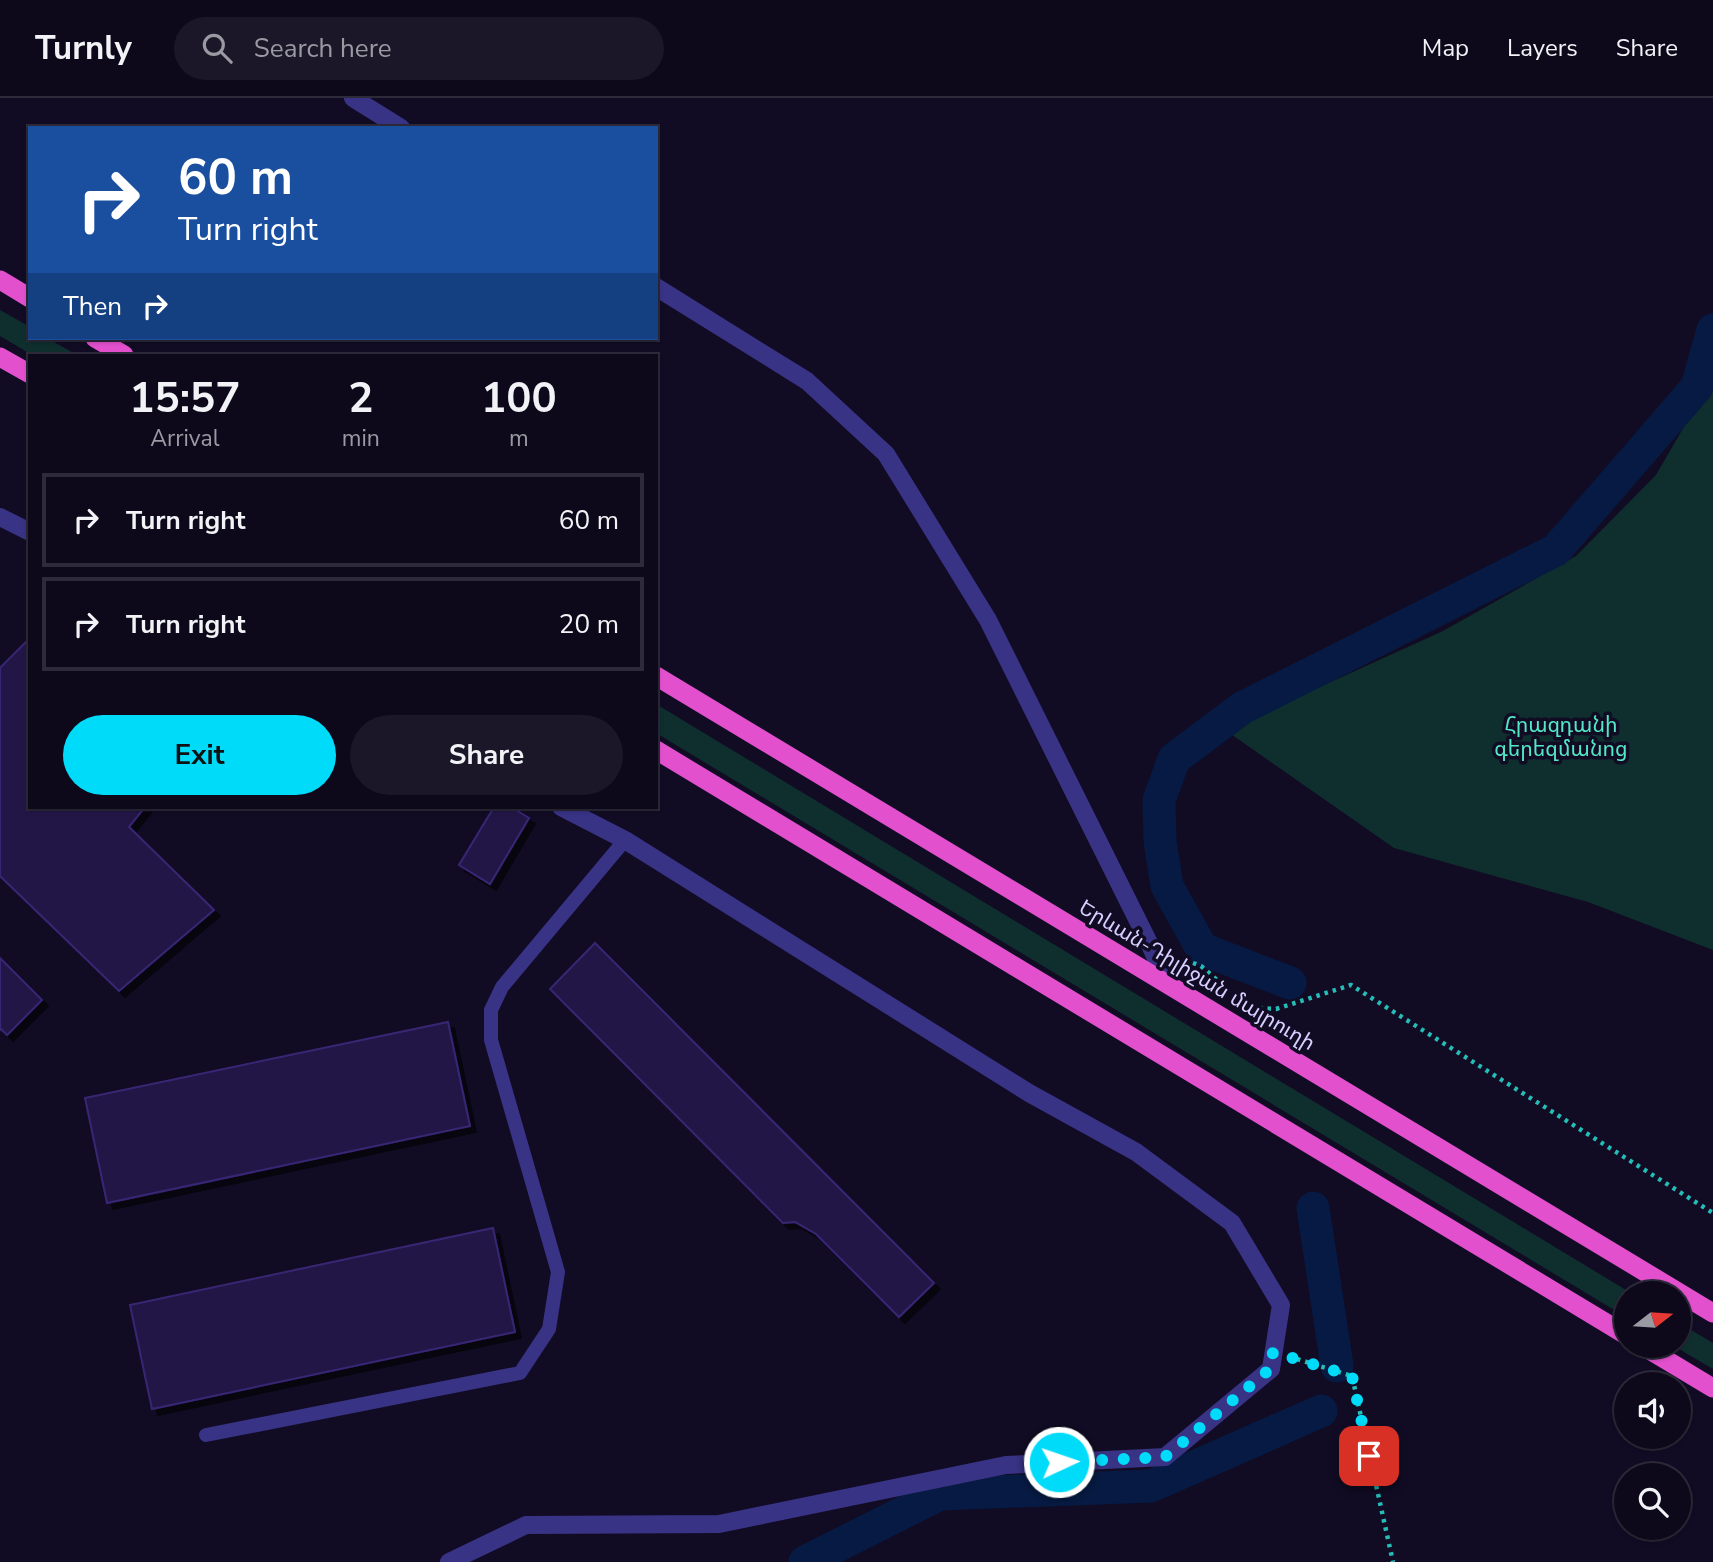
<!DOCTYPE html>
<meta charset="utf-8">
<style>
:root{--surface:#0d091b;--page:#1b1728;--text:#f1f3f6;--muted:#9a9aa3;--line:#2d2a3a;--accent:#00dbfa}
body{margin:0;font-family:"Nunito Sans","Noto Sans Armenian",sans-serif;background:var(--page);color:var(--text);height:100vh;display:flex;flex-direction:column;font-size:26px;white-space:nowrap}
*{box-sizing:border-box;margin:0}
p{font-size:23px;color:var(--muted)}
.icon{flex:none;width:38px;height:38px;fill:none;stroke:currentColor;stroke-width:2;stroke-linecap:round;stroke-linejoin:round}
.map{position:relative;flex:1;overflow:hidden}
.drawer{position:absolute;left:28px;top:256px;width:630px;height:455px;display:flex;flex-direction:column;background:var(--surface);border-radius:0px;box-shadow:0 2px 5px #0004,0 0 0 2px var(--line)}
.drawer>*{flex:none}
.banner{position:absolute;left:28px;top:28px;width:630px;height:214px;border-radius:0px;box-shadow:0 2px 5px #0004,0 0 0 2px var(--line);background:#1a4fa0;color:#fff;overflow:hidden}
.needle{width:46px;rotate:73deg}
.fabs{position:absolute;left:1614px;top:1183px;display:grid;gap:14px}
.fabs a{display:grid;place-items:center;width:77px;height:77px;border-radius:50%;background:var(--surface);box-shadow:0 2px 5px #0004,0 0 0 2px var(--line);font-size:35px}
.pin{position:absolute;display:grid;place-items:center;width:60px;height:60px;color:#fff;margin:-30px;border-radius:14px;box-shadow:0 4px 10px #0006}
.me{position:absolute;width:77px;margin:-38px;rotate:87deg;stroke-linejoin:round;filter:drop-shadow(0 0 5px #0008)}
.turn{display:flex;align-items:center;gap:24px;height:147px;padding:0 35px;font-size:32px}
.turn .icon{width:91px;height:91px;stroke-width:2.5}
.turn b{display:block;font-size:49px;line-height:60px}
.then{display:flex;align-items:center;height:66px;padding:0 35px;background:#0003;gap:14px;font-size:26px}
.eta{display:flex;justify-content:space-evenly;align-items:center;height:119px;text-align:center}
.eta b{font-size:42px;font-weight:700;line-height:49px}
.primary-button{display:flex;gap:14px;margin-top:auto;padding:14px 35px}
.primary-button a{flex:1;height:80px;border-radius:42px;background:var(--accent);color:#111;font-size:28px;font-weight:700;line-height:80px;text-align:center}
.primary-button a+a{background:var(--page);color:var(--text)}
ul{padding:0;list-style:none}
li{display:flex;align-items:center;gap:21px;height:94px;margin:0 14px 10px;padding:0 21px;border:4px solid var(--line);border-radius:0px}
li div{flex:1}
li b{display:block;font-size:26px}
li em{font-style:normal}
header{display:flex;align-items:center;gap:42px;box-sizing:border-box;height:98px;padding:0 35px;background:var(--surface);border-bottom:2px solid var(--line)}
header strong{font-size:33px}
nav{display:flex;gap:38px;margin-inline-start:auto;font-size:24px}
.search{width:490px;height:63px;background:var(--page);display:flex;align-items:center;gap:18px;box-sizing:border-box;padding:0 24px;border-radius:38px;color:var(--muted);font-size:26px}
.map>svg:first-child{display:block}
.green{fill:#0f2e2e}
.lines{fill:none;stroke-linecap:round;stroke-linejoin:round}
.canal{stroke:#061a43;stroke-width:33}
.building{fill:#221746;stroke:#382774;stroke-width:2;filter:url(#shadow)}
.path{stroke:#25bdb8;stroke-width:4.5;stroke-dasharray:3.5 5;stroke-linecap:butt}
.service{stroke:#393386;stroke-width:14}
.minor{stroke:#393386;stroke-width:18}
.trunk{stroke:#e250ce;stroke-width:19}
.route{stroke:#00dbfa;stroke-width:12;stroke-dasharray:0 21.6}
.labels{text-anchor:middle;stroke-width:7;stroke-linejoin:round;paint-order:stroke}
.park-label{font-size:21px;fill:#52e8c6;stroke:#110c24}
.street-label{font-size:21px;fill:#d6cfff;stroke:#110c24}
</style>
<header>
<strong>Turnly</strong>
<div class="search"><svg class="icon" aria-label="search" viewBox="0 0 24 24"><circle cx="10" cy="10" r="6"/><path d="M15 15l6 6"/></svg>Search here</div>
<nav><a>Map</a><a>Layers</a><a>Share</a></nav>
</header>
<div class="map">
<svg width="1713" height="1464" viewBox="0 0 1713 1464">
<defs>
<filter id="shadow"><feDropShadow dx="6" dy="6" stdDeviation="0" flood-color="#0009"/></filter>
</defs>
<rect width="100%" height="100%" fill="#110c24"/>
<path class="green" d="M0 212 30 229V240H47L77 257H32L0 238Z
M1713 270V852L1588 804 1394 750 1225 632 1443 533 1576 458 1656 377 1707 289Z
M656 606 1631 1195H1626V1219L656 635Z
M1678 1224 1713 1245V1271L1674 1248H1678Z"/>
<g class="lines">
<path class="canal" d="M1290 885 1202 851 1167 788 1160 743 1159 702 1174 661 1242 610 1556 452 1697 289 1713 232
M1313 1110 1337 1268
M805 1464 940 1396 1151 1388 1321 1313"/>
</g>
<path class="building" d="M30 540V709H145L129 729 214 812 119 893 0 778V570Z
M494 709H511L529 720 490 786 459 767Z
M595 845 934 1185 899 1219 816 1136 795 1124 783 1125 550 891Z
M0 860 42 902 7 937 1 931 0 932Z
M448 924 470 1028 107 1105 85 1000Z
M493 1130 515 1234 152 1311 130 1207Z"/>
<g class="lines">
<path class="path" d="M1185 862 1201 868 1224 888
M1259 910 1276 911 1351 887 1713 1115
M1297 1261 1352 1278 1393 1464"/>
<path class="service" d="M206 1337 520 1275 549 1231 558 1174 491 942V912L502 889 625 742"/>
<path class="minor" d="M353 0 401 30
M656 189 807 283 886 356 988 522 1151 849 1167 885
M0 419 30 434
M449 1464 526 1427 719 1426 1006 1367 1165 1359 1271 1271 1281 1207 1232 1125 1136 1054 1029 995 625 742 561 709"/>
<path class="trunk" d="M0 182 30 200
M95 240 124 257
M0 259 30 276
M656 578 1713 1215
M656 652 1626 1237
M1643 1248 1713 1290"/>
</g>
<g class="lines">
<path class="route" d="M1059 1364 1165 1359 1270 1271 1273 1254 1352 1278 1369 1358"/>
</g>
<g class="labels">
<g class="park-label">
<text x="1561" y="634">Հրազդանի<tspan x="1561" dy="24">գերեզմանոց</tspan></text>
</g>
<g class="street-label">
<text transform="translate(1197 877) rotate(31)" y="7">Երևան-Դիլիջան մայրուղի</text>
</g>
</g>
</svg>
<div class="fabs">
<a><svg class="needle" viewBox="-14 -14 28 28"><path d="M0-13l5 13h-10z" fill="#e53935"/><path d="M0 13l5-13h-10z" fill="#9a9aa3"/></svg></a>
<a><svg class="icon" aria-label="sound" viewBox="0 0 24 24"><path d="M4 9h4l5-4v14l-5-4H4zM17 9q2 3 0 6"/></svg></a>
<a><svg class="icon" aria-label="search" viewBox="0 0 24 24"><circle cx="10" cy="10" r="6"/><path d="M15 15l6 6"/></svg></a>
</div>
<div class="pin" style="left:1369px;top:1358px;background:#d93025"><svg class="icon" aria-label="arrive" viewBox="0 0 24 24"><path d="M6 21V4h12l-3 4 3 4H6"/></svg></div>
<svg class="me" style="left:1059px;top:1364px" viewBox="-20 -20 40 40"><circle r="17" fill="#00dbfa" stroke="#fff" stroke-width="3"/><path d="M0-11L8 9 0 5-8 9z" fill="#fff"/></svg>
<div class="banner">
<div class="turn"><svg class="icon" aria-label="right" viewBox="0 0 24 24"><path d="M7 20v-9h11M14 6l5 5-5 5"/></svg><div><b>60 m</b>Turn right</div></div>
<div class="then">Then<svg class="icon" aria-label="right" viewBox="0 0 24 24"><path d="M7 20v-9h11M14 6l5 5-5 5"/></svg></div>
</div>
<section class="drawer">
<div class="eta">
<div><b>15:57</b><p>Arrival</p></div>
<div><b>2</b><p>min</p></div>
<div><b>100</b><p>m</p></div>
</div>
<ul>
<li><svg class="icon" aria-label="right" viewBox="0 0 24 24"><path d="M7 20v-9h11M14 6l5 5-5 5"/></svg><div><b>Turn right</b></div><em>60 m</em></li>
<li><svg class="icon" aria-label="right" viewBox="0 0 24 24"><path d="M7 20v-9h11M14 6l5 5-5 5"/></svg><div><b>Turn right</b></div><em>20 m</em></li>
</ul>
<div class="primary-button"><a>Exit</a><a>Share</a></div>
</section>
</div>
